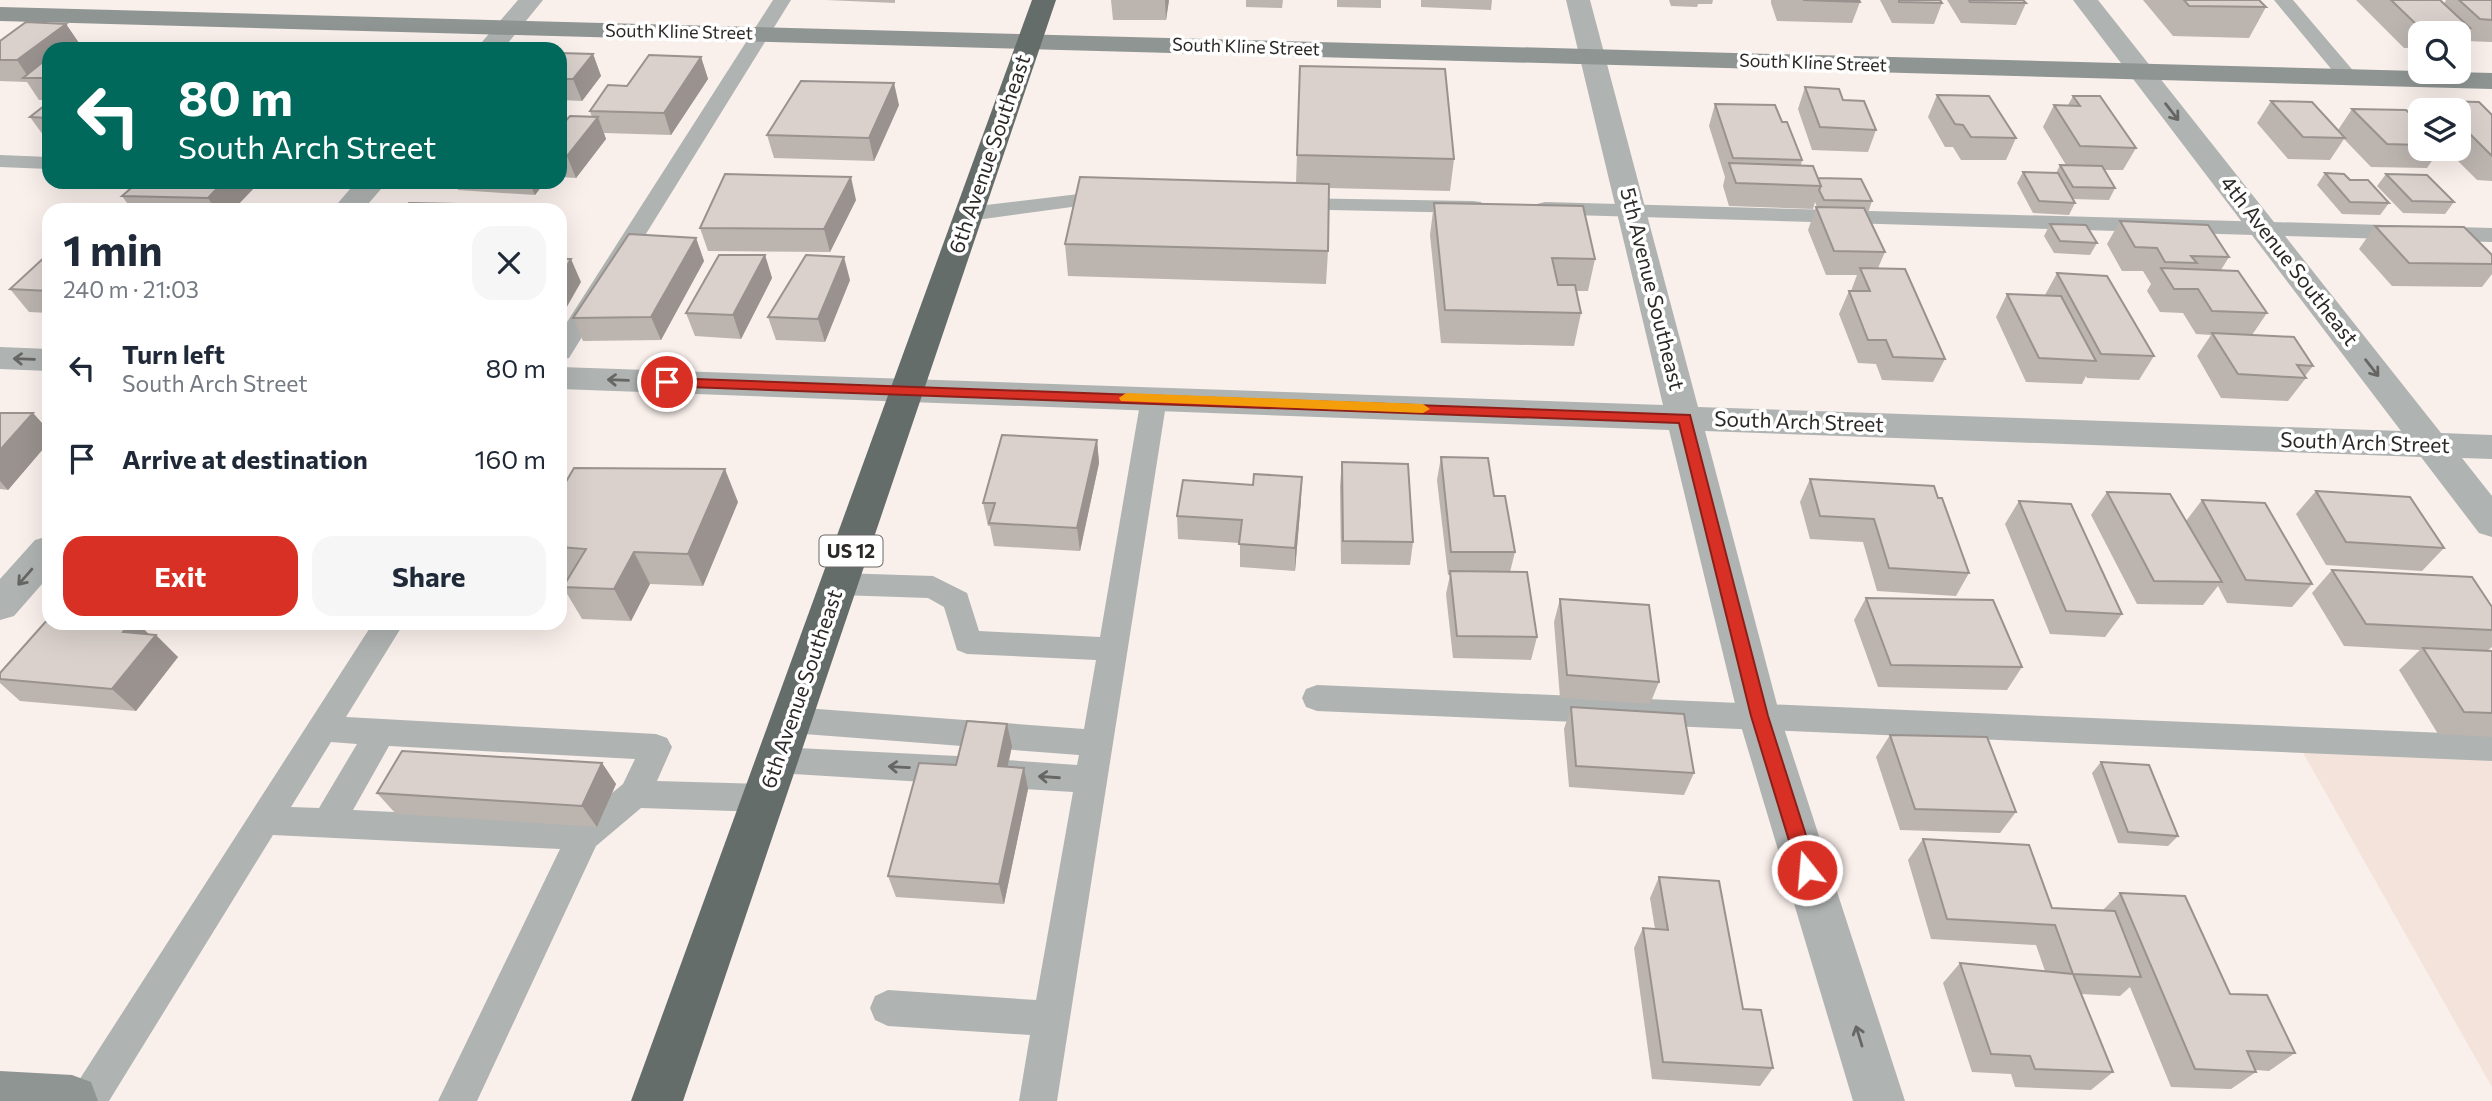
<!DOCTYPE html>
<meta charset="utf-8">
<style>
:root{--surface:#fff;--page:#f6f6f7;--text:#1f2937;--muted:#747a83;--accent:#d93025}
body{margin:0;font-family:Commissioner,sans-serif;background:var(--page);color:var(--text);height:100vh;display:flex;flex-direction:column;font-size:26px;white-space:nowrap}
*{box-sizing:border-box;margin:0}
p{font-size:23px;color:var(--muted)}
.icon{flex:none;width:38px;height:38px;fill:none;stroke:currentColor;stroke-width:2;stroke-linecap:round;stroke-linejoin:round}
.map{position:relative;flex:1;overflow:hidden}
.details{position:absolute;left:42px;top:203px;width:525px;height:427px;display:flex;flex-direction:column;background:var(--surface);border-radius:21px;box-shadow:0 7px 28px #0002}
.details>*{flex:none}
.top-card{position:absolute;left:42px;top:42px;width:525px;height:147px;border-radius:21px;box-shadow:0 7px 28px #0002;background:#00695c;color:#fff;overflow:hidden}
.tools{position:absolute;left:2408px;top:21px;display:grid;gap:14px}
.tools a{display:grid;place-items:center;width:63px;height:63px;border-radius:14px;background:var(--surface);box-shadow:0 7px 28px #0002;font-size:35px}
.pin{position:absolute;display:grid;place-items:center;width:60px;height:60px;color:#fff;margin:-30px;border:4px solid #fff;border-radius:50%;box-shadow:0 2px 7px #0007}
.me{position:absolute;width:77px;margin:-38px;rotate:343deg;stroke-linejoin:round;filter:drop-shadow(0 0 5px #0008)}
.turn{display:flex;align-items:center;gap:24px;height:147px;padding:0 21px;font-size:32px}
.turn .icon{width:91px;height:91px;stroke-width:2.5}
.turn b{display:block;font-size:49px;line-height:60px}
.round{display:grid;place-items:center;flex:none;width:74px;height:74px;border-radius:21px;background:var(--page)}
.overview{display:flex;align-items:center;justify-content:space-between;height:119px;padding:0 21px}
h1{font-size:42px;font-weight:700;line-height:52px}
.cta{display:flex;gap:14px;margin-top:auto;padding:14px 21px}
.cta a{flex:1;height:80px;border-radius:21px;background:var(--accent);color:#fff;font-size:28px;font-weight:700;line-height:80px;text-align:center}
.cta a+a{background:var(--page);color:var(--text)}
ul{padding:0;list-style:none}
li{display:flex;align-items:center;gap:21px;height:91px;padding:0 21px}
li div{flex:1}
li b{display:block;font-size:26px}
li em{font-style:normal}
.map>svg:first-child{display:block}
.built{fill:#f4e3da}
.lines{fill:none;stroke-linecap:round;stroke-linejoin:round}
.lane{fill:#afb3b2;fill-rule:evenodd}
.street{fill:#afb3b2;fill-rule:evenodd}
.secondary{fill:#8f9593;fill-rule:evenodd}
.highway{fill:#646d6a;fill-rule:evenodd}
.wall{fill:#bbb4af}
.shaded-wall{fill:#99928f}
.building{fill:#dad1cc;stroke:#99928f;stroke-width:2}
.oneway{stroke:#666765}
.route{fill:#d93025;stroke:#8d1f18;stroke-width:2}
.slow{fill:#f59e0b}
.labels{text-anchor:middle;stroke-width:7;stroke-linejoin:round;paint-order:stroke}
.far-street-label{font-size:18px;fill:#2b2826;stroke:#fff}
.shield{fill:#fff;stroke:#6b6867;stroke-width:2}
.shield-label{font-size:19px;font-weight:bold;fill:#2b2826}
.street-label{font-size:21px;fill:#2b2826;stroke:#fff}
</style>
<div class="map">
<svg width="2492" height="1101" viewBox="0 0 2492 1101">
<rect width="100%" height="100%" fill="#f9efeb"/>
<path class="built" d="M2297 742 2492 754V1087Z"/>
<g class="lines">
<path class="lane" d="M773 0H791L569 358 560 360V333Z
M2274 0H2293L2356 74 2359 78 2356 82H2342Z
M0 155 49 157V169L0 167Z
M1079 194 1121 196 1124 201 1121 206H1079L969 221 961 219 958 214 961 209 969 207Z
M1290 198 1473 201 1481 202 1484 207 1481 212 1473 213 1282 209 1279 204 1282 199Z
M1545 202 2492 228V242L1537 214 1534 209 1537 204Z
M1154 390 1163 392 1167 398 1057 1101H1019L1030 1035 888 1026 875 1020 870 1008 875 996 888 990 1036 1000 1073 792 1006 788 995 784 990 774 995 764 1006 760 1077 765 1079 755 791 733 780 729 775 720 780 711 791 707 1084 729 1096 660 967 654 957 650 944 607 928 598 839 595 829 592 825 584 829 576 839 573 933 576 967 593 979 631 1100 637 1141 398 1145 392Z
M373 623H404L346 717 656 734 667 738 672 747 657 781 764 784 776 788 780 798 776 808 764 812 641 808 596 846 477 1101H438L560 849 273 835 109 1101H68L74 1088ZM331 742 357 744 319 808 291 807ZM389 746 635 759 623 784 578 821 353 810Z
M1317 685 2492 735V761L1317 711 1306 707 1302 698 1306 689Z
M777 747 957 756 968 760 973 770 968 780 957 784 777 773 766 770 761 760 766 750Z"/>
<path class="street" d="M518 0H543L503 49H476Z
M1566 0H1590L1698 407 2401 431 2073 0H2098L2441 433 2492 435V459L2462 458 2492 496V537L2479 533 2421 457 1705 431 1780 716 1905 1101H1853L1738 716 1669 430 560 389V367L1663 405Z
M356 182H387L363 210H332Z
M0 347 49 349V371L0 369Z
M49 536V576L14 616 0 620V579L35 540Z"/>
<path class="secondary" d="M0 7 2492 73V89L0 21Z
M0 1071 72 1075 91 1082 98 1101H0Z"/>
<path class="highway" d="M1032 0H1056L683 1101H631Z"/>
</g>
<path class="wall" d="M826 0H895V3Z
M1111 0H1169L1166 20H1113Z
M1246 0H1283L1282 8 1246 7Z
M1337 0H1381V8L1337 7Z
M1421 0H1492L1491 10 1421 7Z
M1669 0H1713L1712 4H1698L1697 7 1671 6Z
M1771 0H1859L1860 2 1852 23 1777 21 1771 3Z
M1880 0H1940L1942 3 1934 24 1892 23Z
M1947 0H2023L2026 3 2016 25 1961 23Z
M2143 0H2259L2266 7 2249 38 2173 36Z
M2356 0H2440L2444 4 2446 0H2492V42L2465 41 2463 39 2459 44V33H2420V48H2404Z
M66 24 81 46 49 49V100H39L27 82 0 81V41Z
M560 53 593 54 601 76 582 101 560 100Z
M701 57 708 79 671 135 604 133 606 139 576 178 560 177V127L592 117 590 111 627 86Z
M1300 66 1454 159 1450 191 1329 188 1328 251 1326 284 1068 276 1065 244 1296 183Z
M1805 87 1843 100 1876 130 1868 152 1812 150 1798 109Z
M1937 95 2016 138 2006 160H1961L1953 147H1945L1928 117Z
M2073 96 2136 148 2123 170H2104L2115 188 2109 200 2072 199 2075 203 2069 215 2033 213 2017 183 2023 172 2056 173 2060 165H2066L2043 127 2054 105H2068Z
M2271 101 2338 130 2352 109 2420 123V149H2440L2427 168 2371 167 2344 139 2330 160 2288 159 2257 123Z
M2437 101 2492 115V181L2477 180 2446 149H2459V110H2430Z
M49 102V139H46L30 117Z
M1715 104 1782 122 1802 160 1801 165 1818 178 1872 201 1868 213H1866L1885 252 1878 268 1945 359 1933 382 1882 380 1876 364 1858 363 1839 314 1849 291H1851L1857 275H1826L1808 230 1816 207H1817L1815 202 1813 209 1729 206 1723 186 1725 177 1709 126Z
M899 105 874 161 774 158 767 135Z
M2325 173 2350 180 2389 203 2380 215 2342 214 2317 185Z
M2386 174 2454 202 2445 214 2403 213 2377 186Z
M454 182H545L535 195 458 190Z
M128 183 254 188 233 210H132L122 196 132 187Z
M856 200 830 252 708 251 700 228Z
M1434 203 1595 259 1588 291H1577L1581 313 1574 346 1441 343 1430 235Z
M2120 221 2229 257 2221 270 2267 313 2252 335 2313 366 2305 376 2306 378 2288 401 2221 398 2197 356 2211 335 2196 334 2183 313 2160 312 2147 291 2151 284 2143 271H2122L2107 244Z
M2050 224 2097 243 2090 255 2054 253 2044 236Z
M2375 226 2492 255V274L2482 287 2392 286 2359 249Z
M696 238 704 261 661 340 583 341 573 318Z
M49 254V313L29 312 10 289Z
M765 255 772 278 741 339 695 336 686 313Z
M2057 273 2154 356 2139 380 2087 378 2086 376 2082 384 2026 382 1996 317 2007 294 2045 295Z
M850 280 825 342 776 340 768 317Z
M0 413H33L49 431V442L8 490 0 489Z
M1097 440 1099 463 1080 551 994 546 990 526H988L983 503Z
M1441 457 1494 496 1515 552 1510 572 1537 637 1531 660 1453 658 1446 594 1450 575H1448L1437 480Z
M1342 462 1413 542 1410 565 1341 564 1340 486Z
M1810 479 1938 498 1969 573 1956 596 1877 591 1863 542 1810 539 1800 502Z
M1253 485 1301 500 1295 571 1240 567V543L1178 539 1177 516Z
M2316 491 2444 548 2422 571 2326 565 2296 514Z
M560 492 738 502 703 586 650 584 631 621 582 619 563 587 568 579H560Z
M2107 492 2186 521 2202 500 2312 584 2292 607 2227 603 2218 586 2203 605 2137 604 2091 515Z
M2019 501 2122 614 2105 637 2050 634 2005 524Z
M2332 570 2492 607V647L2487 651H2492V737L2438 734 2399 670 2420 650 2344 646 2312 593Z
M1866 598 2022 667 2007 690 1878 687 1854 620Z
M1560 599 1659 682 1650 704 1560 698 1554 622Z
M49 623H138L149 634 178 657 136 711 20 701 0 683V673Z
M1571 707 1694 773 1684 795 1569 787 1564 729Z
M1007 724 1012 746 1008 766 1028 789 1004 904 896 897 888 876 956 765Z
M1890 735 2016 812 2000 833 1900 830 1876 757Z
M2101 762 2178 836 2168 846 2118 843 2092 773Z
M602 763 616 784 597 827 396 814 377 793Z
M1923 839 2052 908 2103 910 2120 893 2295 1053 2269 1071 2256 1070V1072L2231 1089 2171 1087 2130 987 2120 996 2081 994 2113 1072 2091 1090 2015 1087 2011 1074 1972 1072 1943 983 1960 963 2045 971 2036 945 1931 939 1908 860Z
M1659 877 1773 1068 1760 1086 1652 1079 1634 948 1643 928 1655 929 1650 898Z"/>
<path class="shaded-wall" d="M1165 0H1169L1166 20Z
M66 24 81 46 76 49H49V70L29 78 17 60Z
M593 54 601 76 582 101 573 79Z
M701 57 708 79 671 135 664 113Z
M894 83 899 105 874 161 869 138Z
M598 117 606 139 576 178 567 156Z
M851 177 856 200 830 252 824 229Z
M223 182H250L254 188 233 210H216L208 198Z
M529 182H545L535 195Z
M457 204 460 210H453Z
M191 205 195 210H186Z
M696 238 704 261 661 340 651 317Z
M765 255 772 278 741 339 733 315Z
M844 257 850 280 825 342 818 319Z
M571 259 581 282 560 319V277Z
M33 413 49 431V442L8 490 0 481V450Z
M1097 440 1099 463 1080 551 1077 528Z
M725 469 738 502 703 586 688 554Z
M1302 477 1301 500 1295 571V548Z
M634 552 650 584 631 621 614 589Z
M130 623H138L153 639 156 635 178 657 136 711 112 689 123 632Z
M1007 724 1012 746 1003 787 998 766Z
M602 763 616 784 597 827 582 806Z
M1024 768 1028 789 1004 904 999 884Z"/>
<path class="building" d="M1803 0H1859L1860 2Z
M1899 0H1940L1942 3 1899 2Z
M1969 0H2023L2026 3 1970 2Z
M2184 0H2259L2266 7 2189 6Z
M2391 0H2440L2470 28 2418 26Z
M2459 0H2492V20L2480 19Z
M26 22 66 24 17 60H0V41Z
M560 53 593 54 573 79H560Z
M649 55 701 57 664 113 590 111 608 85 627 86Z
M49 57V78H23Z
M1300 66 1445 69 1454 159 1297 155Z
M801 81 894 83 869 138 767 135Z
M1805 87 1839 89 1843 100 1864 101 1876 130 1820 127Z
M1937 95 1989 96 2016 138 1971 137 1963 125 1955 124Z
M2073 96H2100L2136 148 2080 146 2054 105 2080 106Z
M2271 101 2312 102 2345 138 2303 137Z
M2437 101 2479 102 2492 115V156L2459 123V110H2446Z
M49 102V118L30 117Z
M1715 104 1775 105 1782 122H1787L1802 160 1733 158Z
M2352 109 2406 110 2420 123V145L2387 144Z
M570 116 598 117 567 156 560 155V127Z
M1729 163 1813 166 1821 186 1736 183Z
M2060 165 2102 166 2115 188 2073 187Z
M2023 172 2058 173 2075 203 2039 201Z
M2325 173 2344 174 2350 180H2368L2389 203 2350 202Z
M725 174 851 177 824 229 700 228Z
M2386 174 2427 175 2454 202 2412 201Z
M1080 177 1329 184 1328 251 1065 244Z
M1818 178 1861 179 1872 201 1824 200 1819 190 1821 186Z
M129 182H223L208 198 122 196 137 183Z
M409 203 457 204 453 210H404Z
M1434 203 1583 206 1595 259 1552 258 1558 285H1575L1581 313 1445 310Z
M169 204 191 205 186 210H164Z
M1816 207 1864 208 1885 252 1834 251Z
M2120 221 2208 225 2229 257 2191 256 2197 263 2165 262 2157 248 2135 247Z
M2050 224 2086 225 2097 243 2060 241Z
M2375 226 2464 227 2492 255V264L2409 263Z
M629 234 696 238 651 317 573 318Z
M48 254 49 291 10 289Z
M719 255H765L733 315 686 313Z
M806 255 844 257 818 319 768 317Z
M560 259H571L560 277Z
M1860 268 1905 269 1945 359 1893 357 1886 340H1868L1849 291H1870Z
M2161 268 2238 271 2267 313 2212 311 2198 289H2174Z
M2057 273 2107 276 2154 356 2101 354Z
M2007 294 2061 296 2096 361 2039 358Z
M2212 333 2294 337 2313 366 2297 365 2306 378 2238 374Z
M0 413H33L0 450Z
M1002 435 1097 440 1077 528 989 523 995 503H983Z
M1441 457 1488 458 1494 496H1505L1515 552H1451Z
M1342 462 1408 464 1413 542 1343 541Z
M574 468 725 469 688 554 634 552 614 589 563 587 586 549 560 547V492Z
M1254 474 1302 477 1295 548 1239 544 1242 520 1177 516 1183 480 1253 485Z
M1810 479 1934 486 1938 498H1942L1969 573 1889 568 1874 519 1820 516Z
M2316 491 2410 497 2444 548 2346 542Z
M2107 492 2170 494 2222 582 2154 581Z
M2202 500 2265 503 2312 584 2246 580Z
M2019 501 2071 504 2122 614 2066 611Z
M2332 570 2472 577 2492 607V630L2366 624Z
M1450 571 1527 572 1537 637 1457 636Z
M1866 598 1993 600 2022 667 1891 665Z
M1560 599 1649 605 1659 682 1567 675Z
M49 618V623H130L123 632 156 635 112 689 0 679V673Z
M2423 648 2492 651V713L2464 712Z
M1571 707 1684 714 1694 773 1576 766Z
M967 721 1007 724 998 766 1024 768 999 884 888 876 919 763 956 765Z
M1890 735 1987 737 2016 812 1915 809Z
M402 751 602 763 582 806 377 793Z
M2101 762 2149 765 2178 836 2128 832Z
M1923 839 2029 845 2052 908 2115 911 2141 977 2073 974 2055 925 1947 919Z
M1659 877 1719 881 1743 1009 1761 1010 1773 1068 1663 1062 1643 928 1668 930Z
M2120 893 2185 896 2230 994 2267 995 2295 1053 2247 1051 2256 1072 2195 1069Z
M1960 963 2073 974 2113 1072 2035 1069 2030 1056 1991 1054Z"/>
<defs><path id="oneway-shaft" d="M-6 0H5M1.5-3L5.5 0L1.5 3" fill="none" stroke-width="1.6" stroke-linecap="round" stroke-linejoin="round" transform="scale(1.75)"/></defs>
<g class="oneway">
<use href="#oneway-shaft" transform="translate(2172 112) rotate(52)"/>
<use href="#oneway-shaft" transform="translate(24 359) rotate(-178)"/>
<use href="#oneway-shaft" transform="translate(2372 368) rotate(52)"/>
<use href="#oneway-shaft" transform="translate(618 380) rotate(-178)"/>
<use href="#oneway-shaft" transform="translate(25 577) rotate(131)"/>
<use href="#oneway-shaft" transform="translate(899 767) rotate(-177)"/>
<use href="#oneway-shaft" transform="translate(1049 777) rotate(-176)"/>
<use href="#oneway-shaft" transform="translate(1859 1036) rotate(-107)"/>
</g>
<path class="route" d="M667 378 1690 415 1768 716 1817 870 1814 876 1807 879 1801 876 1798 870 1751 716 1679 423 662 386V379Z"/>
<path class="slow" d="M1126 393 1423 404 1430 409 1423 413 1121 401 1119 398Z"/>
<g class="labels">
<g class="far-street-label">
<text transform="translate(679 32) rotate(1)" y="6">South Kline Street</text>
<text transform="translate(1246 47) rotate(2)" y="6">South Kline Street</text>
<text transform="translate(1813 63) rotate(2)" y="6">South Kline Street</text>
</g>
<rect class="shield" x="819.5" y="535.5" width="63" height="31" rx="5"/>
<g class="shield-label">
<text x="851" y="558">US 12</text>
</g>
<g class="street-label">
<text transform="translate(990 154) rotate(-71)" y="7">6th Avenue Southeast</text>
<text transform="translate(2289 261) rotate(52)" y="7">4th Avenue Southeast</text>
<text transform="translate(1652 289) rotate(76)" y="7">5th Avenue Southeast</text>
<text transform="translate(1799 422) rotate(2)" y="7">South Arch Street</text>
<text transform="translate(2365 443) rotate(2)" y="7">South Arch Street</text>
<text transform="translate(802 689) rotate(-71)" y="7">6th Avenue Southeast</text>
</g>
</g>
</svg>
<div class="tools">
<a><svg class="icon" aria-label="search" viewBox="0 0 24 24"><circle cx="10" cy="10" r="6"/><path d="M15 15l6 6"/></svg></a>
<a><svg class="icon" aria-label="layers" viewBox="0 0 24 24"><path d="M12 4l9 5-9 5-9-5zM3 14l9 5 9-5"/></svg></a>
</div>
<div class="pin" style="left:667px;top:382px;background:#d93025"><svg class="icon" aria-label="arrive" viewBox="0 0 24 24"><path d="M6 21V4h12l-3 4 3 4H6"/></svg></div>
<svg class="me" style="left:1807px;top:870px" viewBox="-20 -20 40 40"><circle r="17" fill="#d93025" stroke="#fff" stroke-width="3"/><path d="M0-11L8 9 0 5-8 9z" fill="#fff"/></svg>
<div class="top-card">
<div class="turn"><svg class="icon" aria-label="left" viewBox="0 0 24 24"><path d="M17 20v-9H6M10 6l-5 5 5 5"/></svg><div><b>80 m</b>South Arch Street</div></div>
</div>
<section class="details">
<div class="overview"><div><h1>1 min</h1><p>240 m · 21:03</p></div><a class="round"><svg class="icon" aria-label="close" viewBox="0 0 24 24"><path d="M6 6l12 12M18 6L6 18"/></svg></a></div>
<ul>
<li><svg class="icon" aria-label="left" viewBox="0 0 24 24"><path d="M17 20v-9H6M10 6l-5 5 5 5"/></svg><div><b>Turn left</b><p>South Arch Street</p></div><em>80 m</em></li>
<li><svg class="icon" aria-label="arrive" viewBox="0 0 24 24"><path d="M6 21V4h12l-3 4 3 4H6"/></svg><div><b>Arrive at destination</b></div><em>160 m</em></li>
</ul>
<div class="cta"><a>Exit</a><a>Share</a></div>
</section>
</div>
